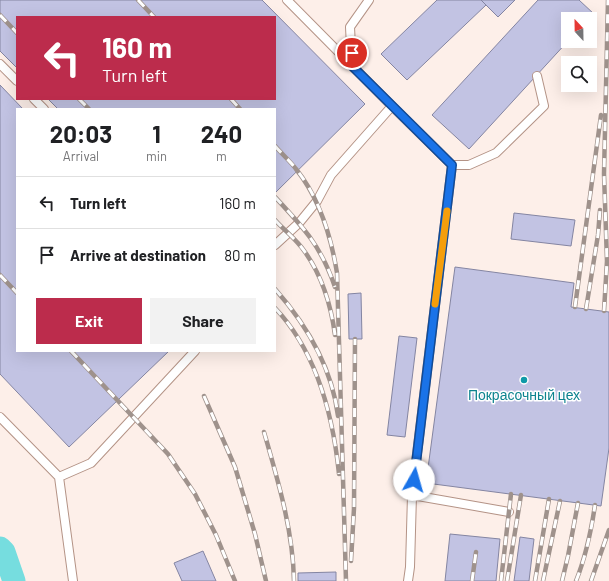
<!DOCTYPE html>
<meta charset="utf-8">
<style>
:root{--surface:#fff;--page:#f2f2f2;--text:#202124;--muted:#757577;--line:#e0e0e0;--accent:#bc2c4c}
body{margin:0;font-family:Barlow,sans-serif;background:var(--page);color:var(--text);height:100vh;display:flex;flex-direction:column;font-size:15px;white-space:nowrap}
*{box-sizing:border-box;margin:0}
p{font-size:13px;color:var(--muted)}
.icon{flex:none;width:22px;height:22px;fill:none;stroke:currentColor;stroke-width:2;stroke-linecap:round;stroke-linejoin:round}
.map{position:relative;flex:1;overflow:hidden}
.panel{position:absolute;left:16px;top:108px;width:260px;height:244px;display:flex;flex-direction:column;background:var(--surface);border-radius:0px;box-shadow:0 4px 16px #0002}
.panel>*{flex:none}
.guide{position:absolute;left:16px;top:16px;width:260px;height:84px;border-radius:0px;box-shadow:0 4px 16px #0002;background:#bc2c4c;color:#fff;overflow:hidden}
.needle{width:26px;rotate:338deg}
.buttons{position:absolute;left:561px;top:12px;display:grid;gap:8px}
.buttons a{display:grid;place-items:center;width:36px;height:36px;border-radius:0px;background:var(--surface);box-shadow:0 4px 16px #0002;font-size:20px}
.pin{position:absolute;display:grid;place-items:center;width:34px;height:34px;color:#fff;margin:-17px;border:2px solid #fff;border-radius:50%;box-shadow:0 1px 4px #0007}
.me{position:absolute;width:44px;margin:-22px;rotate:7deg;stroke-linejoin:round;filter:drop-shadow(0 0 3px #0008)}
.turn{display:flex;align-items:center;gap:14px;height:84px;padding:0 20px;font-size:18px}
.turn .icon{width:52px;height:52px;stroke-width:2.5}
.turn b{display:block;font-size:28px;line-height:34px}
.eta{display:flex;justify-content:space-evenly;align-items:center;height:68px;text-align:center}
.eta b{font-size:24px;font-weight:700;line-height:28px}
.cta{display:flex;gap:8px;margin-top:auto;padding:8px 20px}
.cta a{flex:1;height:46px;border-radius:0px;background:var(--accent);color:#fff;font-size:16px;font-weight:700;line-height:46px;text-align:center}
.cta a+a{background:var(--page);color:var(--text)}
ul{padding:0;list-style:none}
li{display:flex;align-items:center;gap:12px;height:52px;padding:0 20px;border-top:1px solid var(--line)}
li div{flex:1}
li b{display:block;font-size:15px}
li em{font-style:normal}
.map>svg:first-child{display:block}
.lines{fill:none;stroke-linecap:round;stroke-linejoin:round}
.river{stroke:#76dddf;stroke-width:23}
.building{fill:#c2c3e3;stroke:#8485a2}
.lane-casing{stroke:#b49386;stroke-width:10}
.lane{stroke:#fff;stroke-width:8}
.rail-casing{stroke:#9f928c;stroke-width:4.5}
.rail{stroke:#fff;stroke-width:3;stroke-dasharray:9;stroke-linecap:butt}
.route-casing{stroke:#114b97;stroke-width:10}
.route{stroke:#1a73e8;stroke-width:7}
.slow{stroke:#f59e0b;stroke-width:7}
.culture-dot{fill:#0f9aa8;stroke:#fff;stroke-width:1.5}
.labels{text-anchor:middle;stroke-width:3;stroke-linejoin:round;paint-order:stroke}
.culture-label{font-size:14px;fill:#0d838f;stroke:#fff}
</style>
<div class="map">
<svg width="609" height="581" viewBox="0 0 609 581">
<rect width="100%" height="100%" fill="#fdefe9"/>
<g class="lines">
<path class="river" d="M0 548 4 552 14 581"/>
</g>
<path class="building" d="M0 0H262L365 104 275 193V109H58L48 99H275V17H17V68L0 51Z
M437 0H481L486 5 407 80 381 54Z
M481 0H515L498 17Z
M538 0H579L594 14 589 19H568V41L469 149 432 115Z
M0 85 23 109H17V351H169L69 447 0 374Z
M514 213 575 220 571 246 511 239Z
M455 267 574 283 571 307 609 312V448L601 506 426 483Z
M361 293 362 339H349L348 294Z
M399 336 417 338 405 437 387 435Z
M450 534 500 539 496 581H445Z
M520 537 534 539 529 581H514Z
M203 551 216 581H182L174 563Z
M336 572V581H298V573Z"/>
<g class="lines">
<g class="lane-casing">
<path id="lane" d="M287 0 392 106
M0 64 17 81
M352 66 350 27 369 0
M34 99 44 109
M452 165H469L496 153 544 106 537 76
M275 245 299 223 317 201 331 175 392 106 452 165 412 495 410 567 408 581
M0 417 59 477 73 581
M59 477 91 463 195 351
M412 495 509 512"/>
</g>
<use href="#lane" class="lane"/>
<g class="rail-casing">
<path id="rail" d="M138 0 154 17
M0 15 17 33
M79 99 89 109
M231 99 240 109
M275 146C282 154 290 161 296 169 320 199 331 236 337 273L346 581
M275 197C304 228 321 246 335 287
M275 220C285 231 297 240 305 252 322 276 331 305 335 335
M0 275 17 293
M275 289C306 324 332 368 338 416
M575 307 601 115
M275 308C316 351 333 415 339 474
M586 309 598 235 600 210
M604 311 607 261 604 174 608 0
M71 351 168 454 195 494 216 535 235 581
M204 396 235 467 255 534 266 581
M264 432C278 481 293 530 294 581
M351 561 354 508 355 339
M472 581 476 552
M501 581 511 494
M507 581 521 495
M535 581 549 499
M543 581 560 501
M562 581 568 556 578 503
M576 581C586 556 591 532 595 505
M591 581 609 530"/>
</g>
<use href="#rail" class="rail"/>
</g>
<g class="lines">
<g class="route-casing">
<path id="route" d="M352 53V66L452 165 414 480"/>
</g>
<use href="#route" class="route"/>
<path class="slow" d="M435 304 447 211"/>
</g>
<circle class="culture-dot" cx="524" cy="380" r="4"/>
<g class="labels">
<g class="culture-label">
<text x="524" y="400">Покрасочный цех</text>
</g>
</g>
</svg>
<div class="buttons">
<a><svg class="needle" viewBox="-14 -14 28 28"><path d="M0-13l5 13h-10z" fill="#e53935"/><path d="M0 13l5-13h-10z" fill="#757577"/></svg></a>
<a><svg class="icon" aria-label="search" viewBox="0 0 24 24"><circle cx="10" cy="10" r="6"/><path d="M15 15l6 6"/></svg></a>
</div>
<div class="pin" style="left:352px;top:53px;background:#d93025"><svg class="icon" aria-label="arrive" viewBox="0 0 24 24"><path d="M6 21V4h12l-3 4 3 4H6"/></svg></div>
<svg class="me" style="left:414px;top:480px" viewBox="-20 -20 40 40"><circle r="19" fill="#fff"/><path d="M0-13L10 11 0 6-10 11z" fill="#1a73e8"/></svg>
<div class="guide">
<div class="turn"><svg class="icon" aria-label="left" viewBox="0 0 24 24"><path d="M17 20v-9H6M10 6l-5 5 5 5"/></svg><div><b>160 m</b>Turn left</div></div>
</div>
<section class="panel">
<div class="eta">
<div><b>20:03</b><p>Arrival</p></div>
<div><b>1</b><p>min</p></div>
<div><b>240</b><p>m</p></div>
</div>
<ul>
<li><svg class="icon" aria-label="left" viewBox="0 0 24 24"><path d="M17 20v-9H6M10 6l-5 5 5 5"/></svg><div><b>Turn left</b></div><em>160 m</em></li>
<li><svg class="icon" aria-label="arrive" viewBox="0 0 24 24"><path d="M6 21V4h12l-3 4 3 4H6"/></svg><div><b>Arrive at destination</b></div><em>80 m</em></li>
</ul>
<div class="cta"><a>Exit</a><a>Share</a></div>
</section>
</div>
